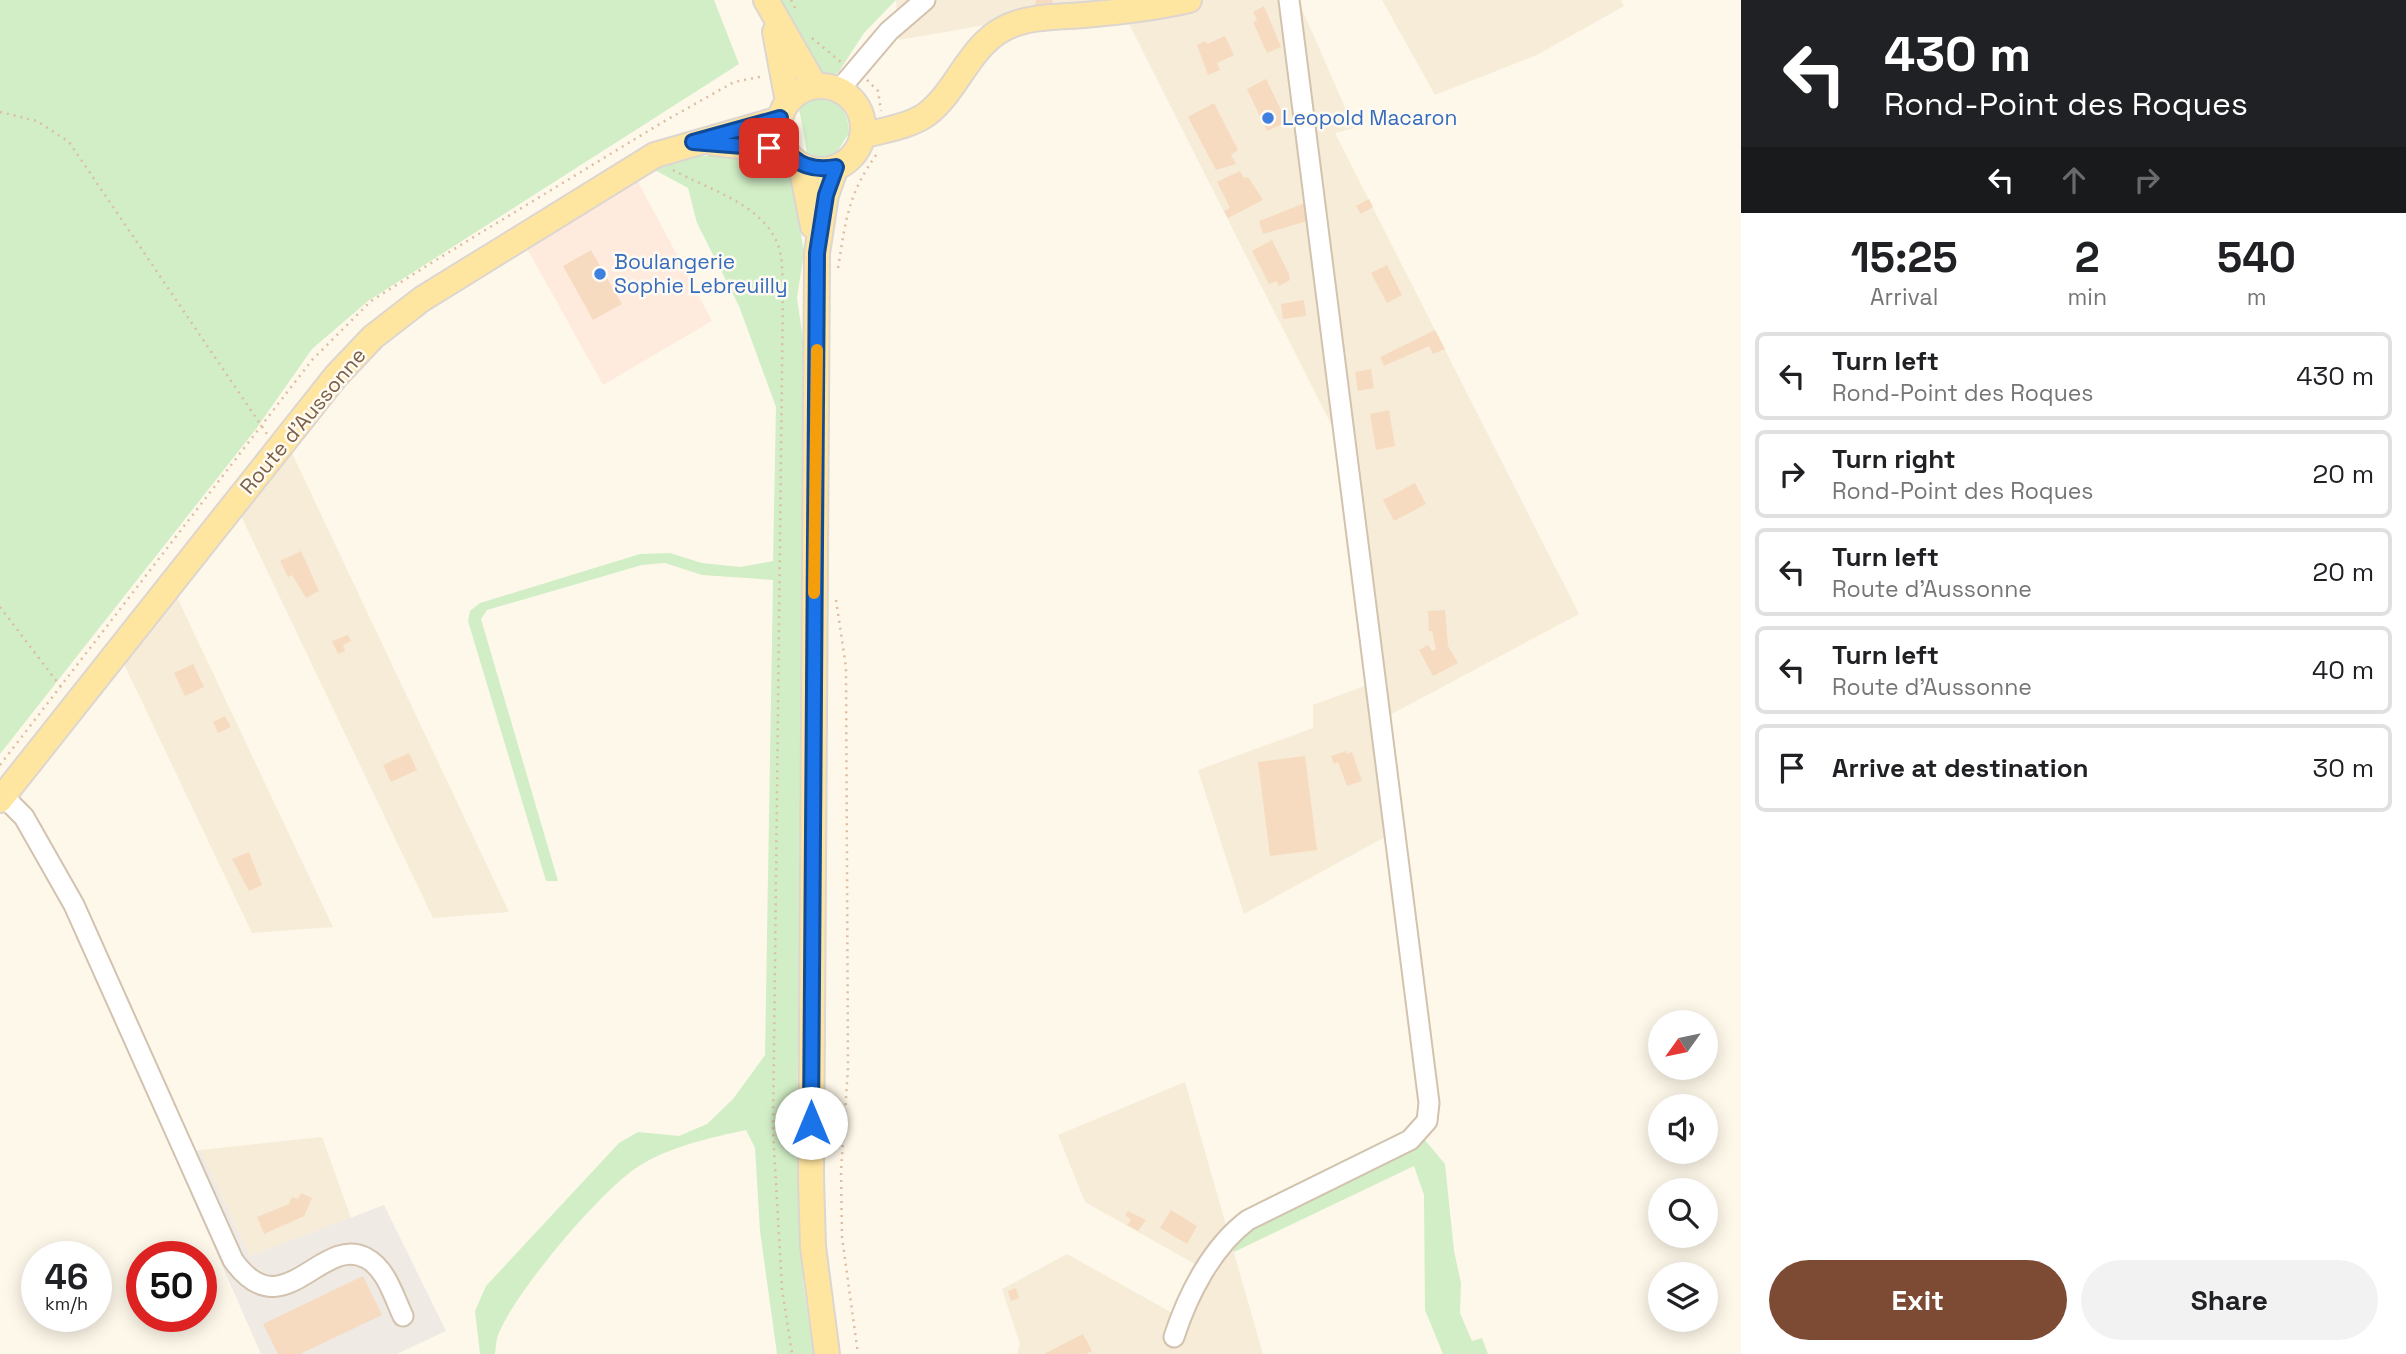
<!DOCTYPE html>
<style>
:root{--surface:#fff;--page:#f2f2f2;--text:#202124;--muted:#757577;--line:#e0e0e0;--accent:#7d4b34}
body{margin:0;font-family:"Space Grotesk",sans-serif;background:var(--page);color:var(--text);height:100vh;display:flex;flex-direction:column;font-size:26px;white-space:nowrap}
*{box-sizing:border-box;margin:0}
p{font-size:23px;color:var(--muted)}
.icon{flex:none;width:38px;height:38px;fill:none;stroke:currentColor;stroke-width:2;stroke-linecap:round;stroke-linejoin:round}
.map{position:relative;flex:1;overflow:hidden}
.drawer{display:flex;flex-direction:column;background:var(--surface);width:665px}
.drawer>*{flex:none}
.top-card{background:#202124;color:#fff;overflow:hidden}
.needle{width:46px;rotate:237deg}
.fabs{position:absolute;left:1648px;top:1010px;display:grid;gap:14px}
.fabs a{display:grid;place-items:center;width:70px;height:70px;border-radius:50%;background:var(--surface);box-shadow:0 4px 18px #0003;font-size:35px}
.speed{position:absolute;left:21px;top:1241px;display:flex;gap:14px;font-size:35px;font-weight:700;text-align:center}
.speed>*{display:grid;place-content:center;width:91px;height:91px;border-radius:50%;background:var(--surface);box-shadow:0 4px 18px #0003;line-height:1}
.speed small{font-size:18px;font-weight:400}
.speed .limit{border:10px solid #d22;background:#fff;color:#111}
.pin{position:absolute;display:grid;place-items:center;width:60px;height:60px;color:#fff;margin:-30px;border-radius:14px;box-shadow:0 4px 10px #0006}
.me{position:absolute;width:77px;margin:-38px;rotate:0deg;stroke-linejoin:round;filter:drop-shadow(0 0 5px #0008)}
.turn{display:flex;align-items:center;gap:24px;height:147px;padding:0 28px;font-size:32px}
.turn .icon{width:91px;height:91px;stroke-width:2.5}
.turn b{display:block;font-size:49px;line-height:60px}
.lanes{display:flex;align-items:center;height:66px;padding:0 28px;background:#0003;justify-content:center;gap:35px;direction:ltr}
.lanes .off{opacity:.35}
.eta{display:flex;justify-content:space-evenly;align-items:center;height:119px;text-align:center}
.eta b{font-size:42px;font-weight:700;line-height:49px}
.button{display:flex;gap:14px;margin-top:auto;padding:14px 28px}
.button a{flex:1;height:80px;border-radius:42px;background:var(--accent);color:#fff;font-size:28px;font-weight:700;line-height:80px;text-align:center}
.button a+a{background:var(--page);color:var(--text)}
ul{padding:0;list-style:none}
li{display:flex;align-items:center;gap:21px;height:88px;margin:0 14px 10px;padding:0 14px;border:4px solid var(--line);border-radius:10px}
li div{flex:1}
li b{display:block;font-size:26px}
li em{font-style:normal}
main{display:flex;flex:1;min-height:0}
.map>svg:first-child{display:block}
.residential{fill:#f6ecd8}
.commercial{fill:#ffebde}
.industrial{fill:#efeae3}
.green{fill:#d2eec6}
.building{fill:#f6dbc0}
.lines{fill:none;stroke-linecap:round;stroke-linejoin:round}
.minor-casing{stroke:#d2c2ae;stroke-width:23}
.major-casing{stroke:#ddd6d0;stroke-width:28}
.path{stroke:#dcbea2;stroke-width:2.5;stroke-dasharray:2 5;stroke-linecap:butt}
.minor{stroke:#fff;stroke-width:19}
.major{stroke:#ffe6a0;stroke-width:24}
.route-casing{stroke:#114b97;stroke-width:18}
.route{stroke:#1a73e8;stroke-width:12}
.slow{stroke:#f59e0b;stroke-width:12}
.shop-dot{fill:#3f7fe0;stroke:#fffbf2;stroke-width:2.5}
.labels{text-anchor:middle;stroke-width:5;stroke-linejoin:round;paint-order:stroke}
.shop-label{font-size:21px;fill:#366cbe;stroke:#fffbf2;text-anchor:start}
.street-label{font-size:21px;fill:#7c614a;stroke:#fffbf2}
</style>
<main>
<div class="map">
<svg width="1741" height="1354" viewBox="0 0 1741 1354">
<rect width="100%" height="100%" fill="#fef8ea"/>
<path class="residential" d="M896 0H1298L1354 128 1335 133 1579 614 1386 717 1400 829 1244 914 1198 770 1313 728V705L1367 685 1336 434 1118 2 899 40Z
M1382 0H1621L1624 6 1537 55 1435 95Z
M290 449 509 912 433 918 241 516Z
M176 595 333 927 252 933 124 664Z
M1185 1082 1263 1354H1017L1020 1344 1002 1289 1067 1254 1174 1314 1200 1267 1085 1202 1058 1135Z
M322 1137 351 1218 250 1256 200 1150Z"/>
<path class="commercial" d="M635 176 712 321 603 385 525 245Z"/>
<path class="industrial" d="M200 1150 250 1256 384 1205 446 1331 397 1354H261L174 1156Z"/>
<path class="green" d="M0 0H714L739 64 368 301 312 349 256 429 0 754Z
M778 0H896L864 33 838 73 827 77 814 70Z
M819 96C839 100 849 113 849 133L837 152 824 159 808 158 798 103Z
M748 152 774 163 792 180 804 252 797 298 806 360 797 1134 803 1282 814 1354H777L760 1231 755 1148 746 1130C710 1138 671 1146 639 1166 601 1190 516 1291 499 1333 496 1339 496 1347 495 1354H480L475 1311 486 1286 619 1143 638 1132 679 1136 707 1124 733 1099 765 1055 773 580 702 575 665 563 642 565 487 610 481 619 558 881H546L468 621 470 611 480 603 640 554 670 553 702 563 740 567 773 561 776 407 739 306 697 223 688 188 649 167 682 158Z
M1424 1139 1445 1164 1454 1251 1461 1283 1460 1313 1472 1341 1482 1338 1488 1354H1443L1425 1310 1424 1195 1414 1166 1234 1252 1230 1240 1245 1227Z"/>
<path class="building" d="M1036 0H1052L1054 5 1035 7Z
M1264 6 1281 47 1267 53 1253 22 1257 20 1253 12Z
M1225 36 1234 55 1217 63 1220 70 1208 75 1197 45 1205 41 1207 44Z
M1266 79 1287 122 1267 131 1247 89Z
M1214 103 1238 150 1231 155 1236 164 1216 170 1188 117Z
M1240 171 1244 178 1248 177 1263 200 1228 218 1224 211 1230 208 1217 182Z
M1369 199 1373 207 1361 214 1356 206Z
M1305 203 1307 221 1263 234 1259 221Z
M1272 240 1289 274 1290 280 1279 286 1276 281 1269 284 1252 251Z
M591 250 622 304 593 320 563 266Z
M1387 265 1402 295 1387 303 1371 273Z
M1304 300 1306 316 1283 319 1281 304Z
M1435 330 1445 349 1433 354 1429 346 1384 366 1380 357Z
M1371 369 1374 388 1358 391 1355 372Z
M1389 410 1395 446 1376 450 1370 414Z
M1415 483 1426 504 1394 521 1383 500Z
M301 551 319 591 306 598 292 575 288 577 280 561Z
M1445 610 1448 646 1458 663 1433 676 1419 650 1428 645 1432 651 1436 649 1432 631H1429L1428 611Z
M348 635 351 641 343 645 345 651 338 654 332 641Z
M193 664 204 687 185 696 174 673Z
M225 716 231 727 218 733 213 722Z
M1346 751 1347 754 1352 752 1362 781 1347 786 1338 762 1334 764 1331 756Z
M409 753 417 770 391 782 383 765Z
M1305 756 1317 850 1270 856 1258 762Z
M249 852 262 885 249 891 232 859Z
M301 1193 312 1198 304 1216 264 1234 257 1217 289 1204 292 1197 298 1199Z
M1171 1210 1197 1226 1187 1244 1160 1228Z
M1128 1211 1146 1220 1138 1231 1127 1225 1131 1220 1125 1215Z
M363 1276 382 1315 300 1354H278L263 1324Z
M1016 1288 1019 1298 1011 1301 1008 1291Z
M1083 1334 1092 1351 1086 1354H1044Z"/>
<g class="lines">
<g class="minor-casing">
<path id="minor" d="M839 90 889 31 925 0
M3 796 24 817 74 905 233 1260C283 1331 321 1234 366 1258 386 1268 394 1297 403 1316
M1174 1337C1188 1294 1212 1247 1248 1220L1410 1140 1427 1121 1429 1103 1289 0"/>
</g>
<g class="major-casing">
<path id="major" d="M766 0 815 86
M775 32 788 102
M779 128a42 42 0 1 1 84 0a42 42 0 1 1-84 0Z
M862 136C883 130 909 127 927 114 958 90 969 46 1005 28 1028 16 1058 17 1084 15 1119 12 1154 8 1189 0
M714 143 786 151
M801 165 813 226
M0 800 336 376 373 337 422 299 655 155 780 119
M827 1354 813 1247 811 1178 817 253 826 195 836 167"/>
</g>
<path class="path" d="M791 0 795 8
M812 38 842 63
M867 80 878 91 881 111
M0 112 37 121 69 142 267 434
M673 170C707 189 763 204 778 245 783 258 782 275 783 288L773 1131 782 1289 792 1354
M838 268C846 219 848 193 879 151
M836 600 846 667 848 1068 841 1171 842 1237 858 1354
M0 607 61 687
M0 765 312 360 371 301 436 260 663 122 734 82 764 76"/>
<use href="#minor" class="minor"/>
<use href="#major" class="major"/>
</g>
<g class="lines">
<g class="route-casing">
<path id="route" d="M769 148 693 142 780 118C777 155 802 173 836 167L826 195 817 253 811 1123"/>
</g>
<use href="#route" class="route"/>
<path class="slow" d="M814 593 817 350"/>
</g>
<g class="shop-dot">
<circle cx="1268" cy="118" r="7"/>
<circle cx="600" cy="274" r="7"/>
</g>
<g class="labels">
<g class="shop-label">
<text x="1282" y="125">Leopold Macaron</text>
<text x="614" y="269">Boulangerie<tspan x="614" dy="24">Sophie Lebreuilly</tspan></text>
</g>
<g class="street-label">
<text transform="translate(303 421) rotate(-50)" y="7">Route d'Aussonne</text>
</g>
</g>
</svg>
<div class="fabs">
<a><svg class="needle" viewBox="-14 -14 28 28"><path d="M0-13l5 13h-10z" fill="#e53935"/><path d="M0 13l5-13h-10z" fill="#757577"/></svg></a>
<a><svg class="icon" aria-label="sound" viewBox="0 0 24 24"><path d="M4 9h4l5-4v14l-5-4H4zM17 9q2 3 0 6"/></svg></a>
<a><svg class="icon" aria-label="search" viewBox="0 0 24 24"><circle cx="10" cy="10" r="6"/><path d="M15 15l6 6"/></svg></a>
<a><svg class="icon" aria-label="layers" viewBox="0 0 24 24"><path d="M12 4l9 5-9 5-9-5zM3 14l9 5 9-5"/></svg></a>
</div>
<div class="speed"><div>46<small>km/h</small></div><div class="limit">50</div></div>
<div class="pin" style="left:769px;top:148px;background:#d93025"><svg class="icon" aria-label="arrive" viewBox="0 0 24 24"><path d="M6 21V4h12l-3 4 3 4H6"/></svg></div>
<svg class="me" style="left:811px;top:1123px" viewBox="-20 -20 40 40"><circle r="19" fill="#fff"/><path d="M0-13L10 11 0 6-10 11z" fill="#1a73e8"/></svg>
</div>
<section class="drawer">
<div class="top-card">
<div class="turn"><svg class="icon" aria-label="left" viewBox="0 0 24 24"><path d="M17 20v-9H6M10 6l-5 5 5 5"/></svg><div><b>430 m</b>Rond-Point des Roques</div></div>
<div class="lanes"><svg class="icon" aria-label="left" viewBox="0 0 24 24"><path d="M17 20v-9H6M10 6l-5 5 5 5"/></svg><svg class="icon off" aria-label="ahead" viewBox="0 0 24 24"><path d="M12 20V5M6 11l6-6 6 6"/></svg><svg class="icon off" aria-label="right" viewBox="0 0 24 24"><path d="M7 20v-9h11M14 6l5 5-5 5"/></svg></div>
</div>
<div class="eta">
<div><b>15:25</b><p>Arrival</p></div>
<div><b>2</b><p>min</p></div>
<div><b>540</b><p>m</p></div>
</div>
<ul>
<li><svg class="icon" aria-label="left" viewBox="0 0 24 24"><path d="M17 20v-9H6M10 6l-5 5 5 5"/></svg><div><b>Turn left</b><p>Rond-Point des Roques</p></div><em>430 m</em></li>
<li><svg class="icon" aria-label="right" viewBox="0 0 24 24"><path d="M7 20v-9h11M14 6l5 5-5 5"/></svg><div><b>Turn right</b><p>Rond-Point des Roques</p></div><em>20 m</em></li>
<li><svg class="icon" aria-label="left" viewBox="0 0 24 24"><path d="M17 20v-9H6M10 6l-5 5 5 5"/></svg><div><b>Turn left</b><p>Route d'Aussonne</p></div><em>20 m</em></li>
<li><svg class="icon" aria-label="left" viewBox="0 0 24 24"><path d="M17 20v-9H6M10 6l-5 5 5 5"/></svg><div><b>Turn left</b><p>Route d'Aussonne</p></div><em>40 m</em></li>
<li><svg class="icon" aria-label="arrive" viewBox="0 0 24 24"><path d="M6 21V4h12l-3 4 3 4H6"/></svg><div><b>Arrive at destination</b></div><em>30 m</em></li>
</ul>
<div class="button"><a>Exit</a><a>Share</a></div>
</section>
</main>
